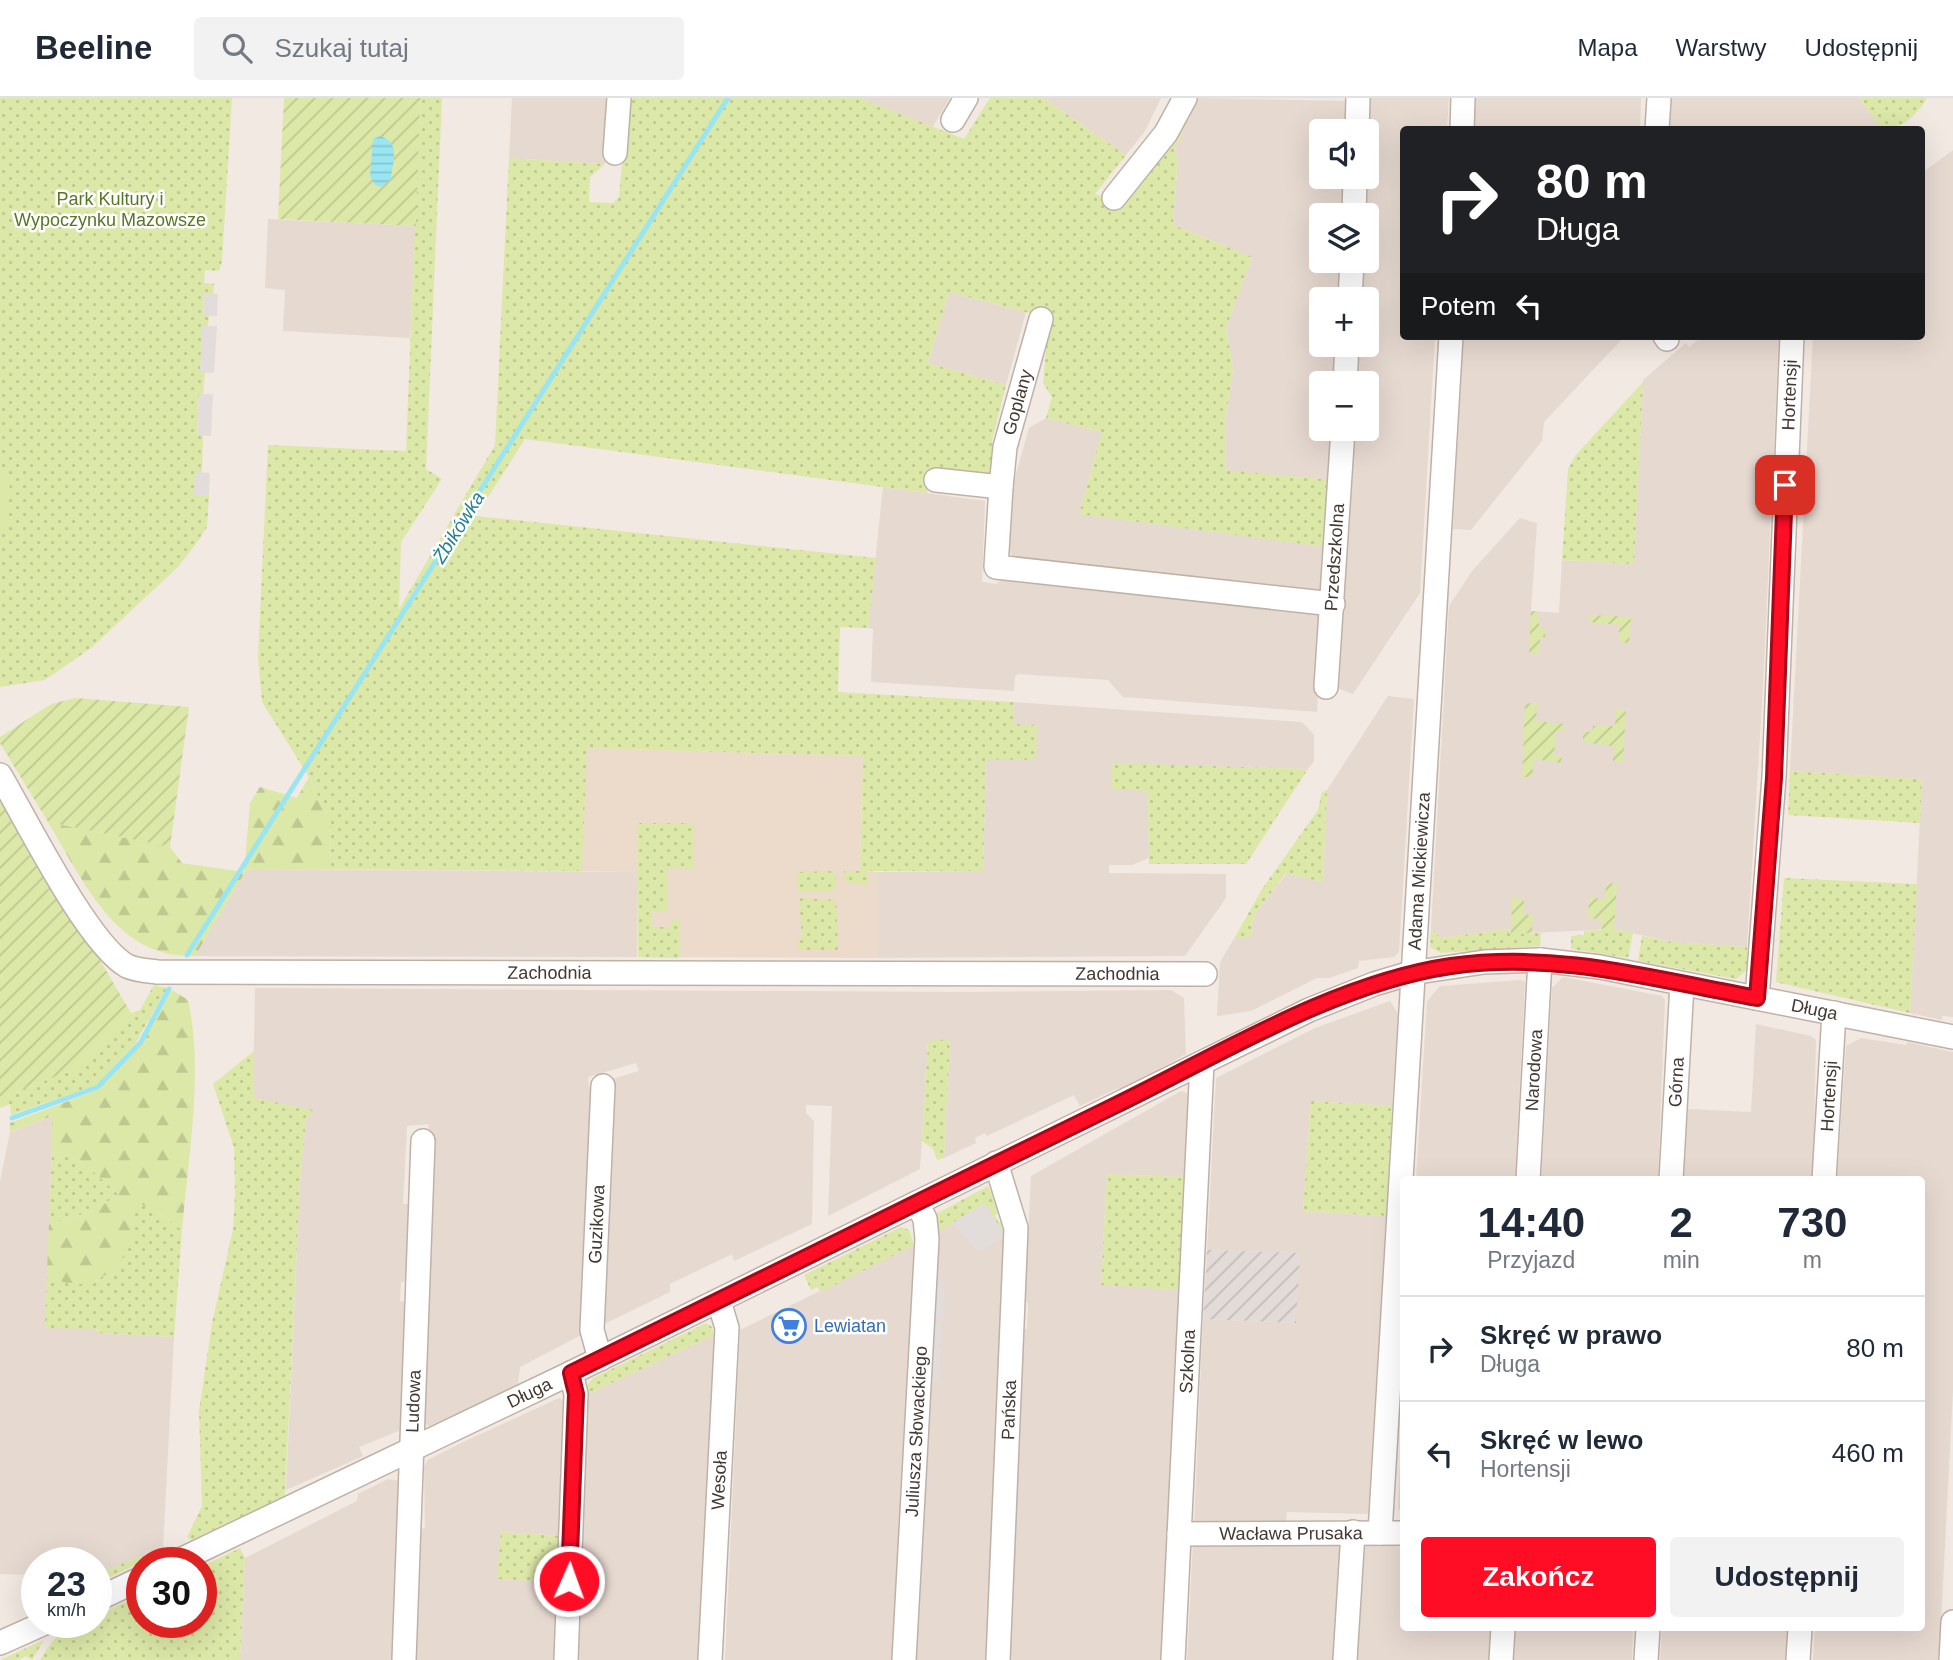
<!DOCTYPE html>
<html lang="pl">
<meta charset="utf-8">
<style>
:root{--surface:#fff;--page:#f2f2f3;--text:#1f2937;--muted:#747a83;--line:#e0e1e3;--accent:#ff0c25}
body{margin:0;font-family:Helvetica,sans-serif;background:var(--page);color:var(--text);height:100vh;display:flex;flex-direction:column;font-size:26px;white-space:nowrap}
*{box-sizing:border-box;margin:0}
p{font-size:23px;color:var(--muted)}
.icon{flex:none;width:38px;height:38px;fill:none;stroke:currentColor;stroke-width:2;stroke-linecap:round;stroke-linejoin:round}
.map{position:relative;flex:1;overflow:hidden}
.drawer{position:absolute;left:1400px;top:1078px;width:525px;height:455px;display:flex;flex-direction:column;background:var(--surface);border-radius:7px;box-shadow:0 7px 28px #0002}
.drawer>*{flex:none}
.top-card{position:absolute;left:1400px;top:28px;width:525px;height:214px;border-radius:7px;box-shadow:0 7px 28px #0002;background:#202124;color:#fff;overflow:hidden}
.fabs{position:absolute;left:1309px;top:21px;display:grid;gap:14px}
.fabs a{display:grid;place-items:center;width:70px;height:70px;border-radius:7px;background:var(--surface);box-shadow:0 7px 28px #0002;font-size:35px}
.speed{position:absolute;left:21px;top:1449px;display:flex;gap:14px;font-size:35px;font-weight:700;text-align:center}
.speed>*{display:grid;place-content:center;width:91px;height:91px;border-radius:50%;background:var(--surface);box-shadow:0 7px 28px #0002;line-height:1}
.speed small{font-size:18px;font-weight:400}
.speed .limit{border:10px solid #d22;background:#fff;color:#111}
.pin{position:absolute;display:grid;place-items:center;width:60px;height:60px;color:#fff;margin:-30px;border-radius:14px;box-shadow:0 4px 10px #0006}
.me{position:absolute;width:77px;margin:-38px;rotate:2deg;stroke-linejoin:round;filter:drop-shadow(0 0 5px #0008)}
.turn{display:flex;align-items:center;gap:24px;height:147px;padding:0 21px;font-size:32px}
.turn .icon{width:91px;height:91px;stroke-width:2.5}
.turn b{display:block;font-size:49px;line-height:60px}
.then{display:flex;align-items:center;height:66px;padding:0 21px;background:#0003;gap:14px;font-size:26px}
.eta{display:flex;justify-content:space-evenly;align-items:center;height:119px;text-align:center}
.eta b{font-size:42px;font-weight:600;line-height:49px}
.cta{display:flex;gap:14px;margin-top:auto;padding:14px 21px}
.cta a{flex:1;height:80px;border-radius:7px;background:var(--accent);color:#fff;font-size:28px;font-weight:600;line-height:80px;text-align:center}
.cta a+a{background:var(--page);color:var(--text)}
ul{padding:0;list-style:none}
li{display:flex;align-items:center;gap:21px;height:105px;padding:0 21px;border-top:2px solid var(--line)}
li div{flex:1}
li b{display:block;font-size:26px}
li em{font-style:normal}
header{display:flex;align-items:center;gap:42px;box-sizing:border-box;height:98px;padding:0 35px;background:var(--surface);border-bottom:2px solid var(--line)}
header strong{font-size:33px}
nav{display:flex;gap:38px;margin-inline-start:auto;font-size:24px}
.search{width:490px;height:63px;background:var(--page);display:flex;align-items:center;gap:18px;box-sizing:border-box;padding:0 24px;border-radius:7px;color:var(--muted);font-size:26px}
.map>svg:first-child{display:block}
.residential{fill:#e6d9d0}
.industrial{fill:url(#industrial-furrows)}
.education{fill:#ecdacb}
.grass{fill:url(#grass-dots)}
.forest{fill:url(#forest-firs)}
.garden{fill:url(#garden-furrows)}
.pitch{fill:#dce8a8}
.parking{fill:#e2dddb}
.water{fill:url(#water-rules)}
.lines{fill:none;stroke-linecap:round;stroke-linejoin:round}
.stream{stroke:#9ae5f2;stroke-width:5}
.minor-casing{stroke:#c0b1a7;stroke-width:26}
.minor{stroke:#fff;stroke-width:23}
.route-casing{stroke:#a60818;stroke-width:18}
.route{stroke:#ff0c25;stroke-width:12}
.labels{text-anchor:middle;stroke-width:5;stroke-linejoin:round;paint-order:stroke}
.park-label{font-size:18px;fill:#587624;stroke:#fff}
.street-label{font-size:18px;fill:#433832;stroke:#fff}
.shop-label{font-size:18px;fill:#366cbe;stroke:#fff;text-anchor:start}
.water-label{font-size:19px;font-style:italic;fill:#237f92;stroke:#fff}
</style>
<header>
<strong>Beeline</strong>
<div class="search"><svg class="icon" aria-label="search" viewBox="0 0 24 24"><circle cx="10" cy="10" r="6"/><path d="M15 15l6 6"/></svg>Szukaj tutaj</div>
<nav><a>Mapa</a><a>Warstwy</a><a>Udostępnij</a></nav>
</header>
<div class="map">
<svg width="1953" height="1562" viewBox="0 0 1953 1562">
<defs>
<pattern id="industrial-furrows" width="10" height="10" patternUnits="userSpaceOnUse" patternTransform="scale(1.75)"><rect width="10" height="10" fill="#e3dbd7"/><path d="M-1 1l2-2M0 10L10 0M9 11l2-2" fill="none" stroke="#c4bdb9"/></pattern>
<pattern id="grass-dots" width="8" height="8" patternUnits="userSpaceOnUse" patternTransform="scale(1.75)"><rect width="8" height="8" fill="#dce8a8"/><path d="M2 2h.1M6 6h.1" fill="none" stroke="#bec891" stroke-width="1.8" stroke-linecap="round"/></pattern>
<pattern id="forest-firs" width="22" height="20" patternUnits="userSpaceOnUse" patternTransform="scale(1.75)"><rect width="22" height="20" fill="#dce8a8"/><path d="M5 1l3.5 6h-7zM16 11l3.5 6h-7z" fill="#bec891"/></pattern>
<pattern id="garden-furrows" width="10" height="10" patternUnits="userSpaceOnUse" patternTransform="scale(1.75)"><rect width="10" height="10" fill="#dce8a8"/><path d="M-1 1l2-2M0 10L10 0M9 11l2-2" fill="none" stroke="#bec891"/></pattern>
<pattern id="water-rules" width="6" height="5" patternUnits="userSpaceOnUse" patternTransform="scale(1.75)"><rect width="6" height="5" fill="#9ae5f2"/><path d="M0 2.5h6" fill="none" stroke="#86c5d0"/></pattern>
</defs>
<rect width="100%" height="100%" fill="#f2e9e2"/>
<path class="residential" d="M512 0H609L605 66 509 60Z
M860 0H950L932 30Z
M1043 0H1161L1145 33 1126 57Z
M1198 0 1352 3 1351 33H1321V79H1350L1348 117H1321V163H1346L1344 201H1321V247H1342L1336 285H1321V331H1334L1331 382 1226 373 1225 326 1233 270 1226 230 1252 159 1173 127 1178 57 1173 55Z
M1364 0H1449L1447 31 1404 32V238H1435L1420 495 1353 596 1334 589 1349 331H1367V285H1351L1354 247H1367V201H1356L1358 163H1367V117H1360L1361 79H1367Z
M1476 0H1641L1640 31H1474Z
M1671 0H1859L1883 31 1670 32Z
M1953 52V919L1942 918V922L1910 915 1922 681 1790 673 1813 238H1922V75Z
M268 121 416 128 410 240 283 233 285 192 265 190Z
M949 194 1026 214 1006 287 928 265Z
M1463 238H1625L1544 324 1542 343 1471 432 1453 431Z
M1703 238H1779L1763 589 1747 849 1672 844 1614 831 1511 836 1509 831 1441 840 1431 831 1449 508 1472 473 1520 420 1537 425 1531 513 1559 515 1562 462 1634 466 1643 282 1686 245 1689 249Z
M1046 320 1102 334 1079 416 1330 449 1328 482 1318 498 1014 461 1008 449 1013 407 1009 406 1010 397 1029 330Z
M883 389 985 403 982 484 996 486 1006 478 1150 493 1154 498 1320 513 1317 614 1123 599 1108 582 1019 576 1015 578 1014 593 871 584 873 531 868 530Z
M1388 598 1414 601 1399 854 1394 859 1359 863 1358 870 1329 880H1317L1251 913 1217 918 1220 864 1235 839H1250L1254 817 1287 775 1323 784 1327 692Z
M1014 604 1302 624 1314 637V663L1308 671 1113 666 1148 692 1149 760 1132 767H1109V775L1226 776V800L1185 858 878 860V774L983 773 986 660 1035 662 1013 626Z
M253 771 638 774 637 859 195 858 245 774Z
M1563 879 1662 898 1665 902 1658 1081H1541L1552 890Z
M1521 882 1525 884 1515 1081H1416L1427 903 1440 888Z
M255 890 961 894 1171 892 1184 900 1186 956 1129 989 1116 991 1080 1008 1074 997 987 1038 985 1035 975 1040 976 1045 944 1060 950 942 928 943 920 1071 828 1118 832 1008 806 1007V1015L814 1023 812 1126 734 1163 732 1156 670 1186V1194L598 1229 609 982 639 973 636 965 588 979 589 989 596 987 585 1235 520 1269 518 1287 429 1328 423 1325 433 1108 427 1106 430 1038 428 1026 407 1028 403 1106H409L406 1183 401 1184 400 1203 405 1204 401 1332 359 1349 363 1358 286 1392 300 1084 306 1022 312 1012 253 1000Z
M1390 903 1398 916 1392 1008 1311 1003 1303 1113 1386 1118 1368 1416 1287 1414 1286 1425 1194 1428 1203 1221 1295 1225 1300 1155 1207 1152 1216 980 1315 930Z
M1756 926 1811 938 1816 942 1813 1081H1684L1688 1011 1751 1014Z
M1861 940 1906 947 1907 944 1953 954V1293L1939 1562H1813L1815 1530H1922V1082L1837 1081 1846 948Z
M1181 993 1188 996 1184 1079 1107 1076 1101 1186 1179 1192 1163 1562H1008L1022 1235 1027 1230 1028 1206 1025 1202 1031 1078Z
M53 1018 48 1166 99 1235 174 1239 163 1450 96 1476V1465H37V1497L31 1499V1477L0 1476V1084L10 1034Z
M985 1104 1005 1138 993 1562H913L916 1509 919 1506 933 1137Z
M914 1147 893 1562H725L740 1232Z
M714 1237 699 1562H573L588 1296Z
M1403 1299 1404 1414H1403L1398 1411Z
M559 1300 568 1305 563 1438 501 1434 498 1481 560 1484 559 1562H416L422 1431 425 1430 424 1368 428 1362 457 1347Z
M388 1381 400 1383 395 1562H240L245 1460 357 1403 358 1396Z
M1193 1443 1340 1447 1334 1562H1187Z
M1367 1447 1403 1448 1404 1530H1491L1489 1562H1356L1362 1452Z
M1515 1530H1633L1632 1562H1514Z
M1662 1530H1789L1787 1562H1660Z"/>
<path class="industrial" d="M1207 1152 1300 1155 1296 1225 1203 1221Z"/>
<path class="education" d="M586 650 863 658 860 773 878 774V860L638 859V774L582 773Z"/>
<path class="grass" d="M0 0H232L222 163 219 173 205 172 204 185 214 186 213 196H204L203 217H209L208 228H203L200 274H205L203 296H199L197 336 203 337 202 375H195V397L209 398 207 429 198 443 178 469 91 550 45 582 0 589Z
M420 0H442L426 371 442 381 401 444 399 511 495 347 509 60 605 66 590 79 589 104 613 105 619 99 628 0H860L964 41 990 0H1043L1126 57 1095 96 1119 105 1192 0H1198L1173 55 1178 57 1173 127 1252 159 1226 230 1233 270 1225 326 1226 372 1331 382 1327 449 1079 416 1102 334 1046 320 1052 299 1043 285 1049 220 949 194 928 265 1006 287 992 342 993 366 989 377 932 376 927 395 525 341 476 418 876 460 868 530 840 529 838 594 1014 604 1013 626 1037 627 1036 662 986 661 983 773H867V787L845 784 844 773H860L863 658 587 650 582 773 330 771 331 726 309 679 262 604 258 559 268 347 406 353Z
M1859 0H1927C1918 16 1901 32 1883 32Z
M1643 284 1634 466 1562 462 1568 371 1575 358Z
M1112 665H1113L1308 671 1246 766H1149L1148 693 1112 691Z
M1790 673 1922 681 1920 725 1788 717Z
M1327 692 1323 784 1286 775 1254 817 1250 840 1235 839 1262 791 1318 712 1322 694Z
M638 725H694L693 771 667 769V813L651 814 652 829H671V823L679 820V860L638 859Z
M835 773 836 790 831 793H798V774Z
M1784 780 1917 786 1910 915 1776 884Z
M799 800 836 802 838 852H798V841L802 840Z
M1431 831 1441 840 1510 831 1511 836 1541 835 1540 848 1441 855 1430 849Z
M1614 831 1633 835 1628 860 1571 851V838L1584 837V833Z
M1642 838 1672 844 1747 849V872L1736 881 1638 863Z
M154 887 167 890 135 946 97 987 11 1017 10 1006 0 1010V1000L75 971 131 915 140 912Z
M950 941 944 1060 937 1062 933 1051 922 1043 928 943Z
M254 953V1000L313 1012 306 1022 300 1084 285 1398 191 1442 187 1439 202 1408 199 1313 212 1225 233 1131 235 1097 234 1050 213 986Z
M1311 1003 1392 1008 1386 1118 1303 1113Z
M52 1054C82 1058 97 1077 119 1097L90 1114 49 1126Z
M1107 1076 1184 1079 1179 1192 1101 1187Z
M988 1088 1001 1113 995 1117 998 1124 1006 1126 1005 1138 985 1105 933 1137 934 1117Z
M136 1103 158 1114 182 1132 174 1239 98 1235V1231L45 1230 47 1175 66 1185 96 1183 122 1160 130 1145Z
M901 1129 909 1132 914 1147 825 1192 820 1194 818 1189 811 1192 804 1177Z
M706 1225 712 1229 714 1237 588 1296V1286L593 1280Z
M501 1434 563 1438 560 1484 497 1481Z
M163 1450 160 1456 96 1485V1476Z
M240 1450 245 1460 240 1562H40C55 1538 65 1524 96 1524V1518L142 1496V1524H201V1469Z
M44 1542 32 1562 26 1558 18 1562H0Z"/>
<path class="forest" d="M309 679 331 726 330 771H253L245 774 195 858C116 861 83 782 48 724L170 749 182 765 244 774 250 705 260 689 297 700Z
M172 892 188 902C204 972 188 1060 182 1132L158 1114 136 1104C135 1115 135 1126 133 1137 126 1166 98 1192 67 1185 61 1184 53 1178 47 1175L49 1126 90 1114 119 1097C97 1077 82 1058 52 1054V1018L10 1034V1025L100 991 140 948Z"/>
<path class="garden" d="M284 0H420L416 128 278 121Z
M1531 513H1537L1539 527 1546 534 1545 539H1540L1539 556 1529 555Z
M1590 517 1631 519 1629 545 1619 544V527L1590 524Z
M75 600 189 609 170 749 48 724 0 645V639L51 606Z
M1525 605 1537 606 1536 623 1564 626 1563 633H1556L1554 657 1562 658 1561 665 1534 661 1532 679H1522Z
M1616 611H1626L1623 664H1613V648L1583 644V634H1592L1593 628H1615Z
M0 692 131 915 75 971 0 1000Z
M1606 785 1617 786 1614 831H1602L1601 821 1588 820 1589 800 1605 801Z
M1512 800 1524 801 1523 816 1533 818 1532 835 1511 836Z"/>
<path class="pitch" d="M0 378 10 379 8 434 0 433Z"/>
<path class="parking" d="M204 195 218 196 217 218 203 217Z
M202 228H217L214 275 200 274Z
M199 296H213L211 338 197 337Z
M195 374 210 375 209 398 194 397Z
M985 1105 1005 1138 978 1154 952 1125Z
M944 1184 943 1219 929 1226 934 1189Z
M942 1223 941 1245 927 1252 930 1228Z
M941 1249 939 1282 925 1288 929 1254Z"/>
<path class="water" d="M380 38C402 45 392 64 391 81L381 89 375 87 370 78 373 41Z"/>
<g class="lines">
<path class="stream" d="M187 857 728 0
M12 1020 98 989 141 944 169 891"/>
<g class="minor-casing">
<g id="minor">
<path d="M953 22 966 0"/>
<path d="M1462 32 1463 0"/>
<path d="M1657 32 1659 0"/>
<path d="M1357 33 1358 0"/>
<path d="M615 55 619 0"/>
<path d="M1114 100 1166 35 1185 0"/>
<path d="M1354 117 1355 79"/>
<path d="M1350 201 1352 163"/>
<path d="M1665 238 1667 241"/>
<path d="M1345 285 1347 247"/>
<path id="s1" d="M936 382 1001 389 1005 349 1041 221"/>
<path d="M1001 389 996 469 1333 506"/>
<path id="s2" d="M1326 589 1343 331"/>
<path id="s3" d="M0 677C26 721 87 845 127 868 135 872 148 873 158 874L1205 876"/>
<path id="s4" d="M1757 900 1774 679 1792 238"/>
<path d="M996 1065 1016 1130 998 1562"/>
<path id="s5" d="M1528 1082 1540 862"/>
<path id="s6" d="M1671 1082 1682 886"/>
<path id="s7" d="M1824 1082 1834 915"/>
<path id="s8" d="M600 1261 592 1232 603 988"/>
<path id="s9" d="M1380 1435 1451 238"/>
<path id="s10" d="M1179 1436 1404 1435"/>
<path id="s11" d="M174 1465 571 1275 1309 912 1374 886 1411 875 1484 864 1540 862 1600 869 1953 939"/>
<path d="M96 1502 142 1480"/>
<path d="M0 1545 47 1524"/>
<path id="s12" d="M404 1562 423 1043"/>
<path d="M566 1562 576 1296 571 1275"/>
<path id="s13" d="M710 1562 727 1230 719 1203"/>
<path id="s14" d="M904 1562 927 1141 925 1121 917 1105"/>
<path id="s15" d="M1173 1562 1202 965"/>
<path d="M1345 1562 1353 1434"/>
<path d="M1501 1562 1503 1530"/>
<path d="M1646 1562 1648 1530"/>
<path d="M1798 1562 1800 1530"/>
<path d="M1951 1562 1953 1524"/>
</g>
</g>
<use href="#minor" class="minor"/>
</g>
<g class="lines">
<g class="route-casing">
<path id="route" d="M569 1483 576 1296 571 1275C751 1185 933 1097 1114 1008 1219 957 1335 885 1451 868 1558 853 1653 881 1757 900L1774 680 1785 387"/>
</g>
<use href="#route" class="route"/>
</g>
<defs>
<g id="supermarket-ring" transform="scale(1.75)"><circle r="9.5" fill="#fff" stroke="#3f7fe0" stroke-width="1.5"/><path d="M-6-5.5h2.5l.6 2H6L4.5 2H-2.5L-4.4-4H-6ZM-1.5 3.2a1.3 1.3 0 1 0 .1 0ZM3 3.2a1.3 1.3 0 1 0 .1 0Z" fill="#3f7fe0"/></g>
</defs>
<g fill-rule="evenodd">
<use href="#supermarket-ring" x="789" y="1228"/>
</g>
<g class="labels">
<g class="park-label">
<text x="110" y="107">Park Kultury i<tspan x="110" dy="21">Wypoczynku Mazowsze</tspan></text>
</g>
<g class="street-label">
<text dy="6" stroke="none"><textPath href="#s4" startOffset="604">Hortensji</textPath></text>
<text dy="6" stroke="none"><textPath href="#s1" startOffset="152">Goplany</textPath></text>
<text dy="6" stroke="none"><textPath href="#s2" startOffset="130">Przedszkolna</textPath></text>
<text dy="6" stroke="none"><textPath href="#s9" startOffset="663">Adama Mickiewicza</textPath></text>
<text dy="6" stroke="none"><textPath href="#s3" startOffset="654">Zachodnia</textPath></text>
<text dy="6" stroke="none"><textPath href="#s3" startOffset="1222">Zachodnia</textPath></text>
<text dy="6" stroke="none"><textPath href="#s11" startOffset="1780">Długa</textPath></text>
<text dy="6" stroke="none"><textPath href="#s5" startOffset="110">Narodowa</textPath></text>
<text dy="6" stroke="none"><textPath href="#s6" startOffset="98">Górna</textPath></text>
<text dy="6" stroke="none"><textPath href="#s7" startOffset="84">Hortensji</textPath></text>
<text dy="6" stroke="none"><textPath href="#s8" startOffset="136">Guzikowa</textPath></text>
<text dy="6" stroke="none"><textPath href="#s15" startOffset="299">Szkolna</textPath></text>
<text dy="6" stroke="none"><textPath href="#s11" startOffset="394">Długa</textPath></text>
<text dy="6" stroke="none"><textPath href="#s12" startOffset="259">Ludowa</textPath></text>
<text transform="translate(1009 1312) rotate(-88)" y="6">Pańska</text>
<text dy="6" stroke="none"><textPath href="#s14" startOffset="229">Juliusza Słowackiego</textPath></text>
<text dy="6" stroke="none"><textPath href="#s13" startOffset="180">Wesoła</textPath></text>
<text dy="6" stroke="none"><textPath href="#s10" startOffset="112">Wacława Prusaka</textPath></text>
</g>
<g class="shop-label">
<text x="814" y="1234">Lewiatan</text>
</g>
<g class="water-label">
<text transform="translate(458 429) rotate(-58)" y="7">Żbikówka</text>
</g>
</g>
</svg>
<div class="fabs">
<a><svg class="icon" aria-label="sound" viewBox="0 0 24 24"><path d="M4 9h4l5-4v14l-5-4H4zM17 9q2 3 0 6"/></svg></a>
<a><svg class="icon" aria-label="layers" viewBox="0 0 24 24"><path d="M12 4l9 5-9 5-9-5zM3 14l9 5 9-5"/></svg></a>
<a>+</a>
<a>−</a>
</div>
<div class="speed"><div>23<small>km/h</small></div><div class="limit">30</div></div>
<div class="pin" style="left:1785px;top:387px;background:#d93025"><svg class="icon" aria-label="arrive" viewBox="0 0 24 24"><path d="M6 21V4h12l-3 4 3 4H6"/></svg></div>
<svg class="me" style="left:569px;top:1483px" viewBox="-20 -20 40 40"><circle r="17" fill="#ff0c25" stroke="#fff" stroke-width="3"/><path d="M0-11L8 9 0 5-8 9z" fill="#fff"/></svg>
<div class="top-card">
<div class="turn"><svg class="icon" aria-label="right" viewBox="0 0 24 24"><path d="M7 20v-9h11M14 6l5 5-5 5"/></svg><div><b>80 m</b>Długa</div></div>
<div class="then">Potem<svg class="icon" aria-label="left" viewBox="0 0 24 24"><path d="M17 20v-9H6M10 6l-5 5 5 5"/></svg></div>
</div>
<section class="drawer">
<div class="eta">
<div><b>14:40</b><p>Przyjazd</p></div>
<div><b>2</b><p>min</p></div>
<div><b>730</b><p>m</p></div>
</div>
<ul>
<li><svg class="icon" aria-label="right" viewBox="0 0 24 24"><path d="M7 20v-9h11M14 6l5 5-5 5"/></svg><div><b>Skręć w prawo</b><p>Długa</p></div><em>80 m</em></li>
<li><svg class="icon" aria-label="left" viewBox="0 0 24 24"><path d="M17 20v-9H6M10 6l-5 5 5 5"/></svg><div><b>Skręć w lewo</b><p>Hortensji</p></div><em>460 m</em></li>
</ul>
<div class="cta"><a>Zakończ</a><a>Udostępnij</a></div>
</section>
</div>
